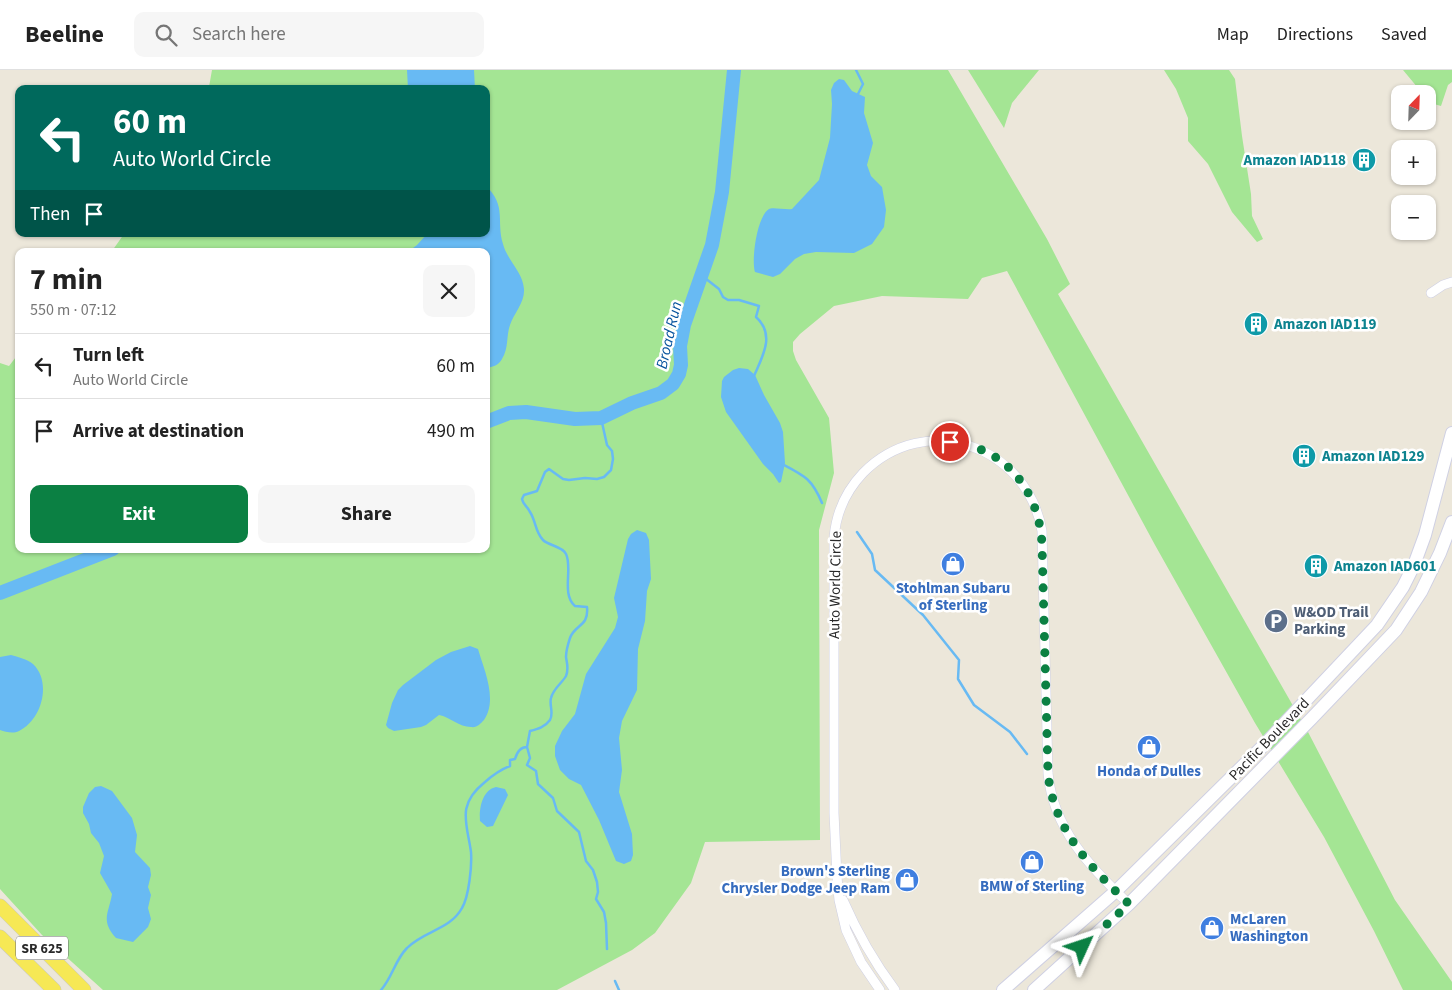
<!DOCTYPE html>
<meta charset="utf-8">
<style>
:root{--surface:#fff;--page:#f6f6f6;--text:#222;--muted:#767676;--line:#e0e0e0;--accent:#0b8043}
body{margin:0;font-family:"Source Sans 3",sans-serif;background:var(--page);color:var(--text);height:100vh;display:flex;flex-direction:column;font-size:19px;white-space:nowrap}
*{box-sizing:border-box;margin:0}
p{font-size:16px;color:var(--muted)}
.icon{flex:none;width:28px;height:28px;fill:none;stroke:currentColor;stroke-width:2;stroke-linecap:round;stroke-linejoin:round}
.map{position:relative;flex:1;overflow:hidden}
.details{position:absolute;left:15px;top:178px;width:475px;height:305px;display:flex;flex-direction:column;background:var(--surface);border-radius:10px;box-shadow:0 1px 4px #0004}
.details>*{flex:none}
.banner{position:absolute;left:15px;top:15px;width:475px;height:152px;border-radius:10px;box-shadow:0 1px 4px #0004;background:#00695c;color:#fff;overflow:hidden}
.needle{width:32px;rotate:23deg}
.buttons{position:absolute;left:1391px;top:15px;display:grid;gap:10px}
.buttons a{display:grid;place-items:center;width:45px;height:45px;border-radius:10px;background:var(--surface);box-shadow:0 1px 4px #0004;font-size:25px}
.pin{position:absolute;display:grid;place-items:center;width:42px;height:42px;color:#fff;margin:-21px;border:2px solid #fff;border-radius:50%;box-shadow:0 1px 5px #0007}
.me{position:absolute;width:55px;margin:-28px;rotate:48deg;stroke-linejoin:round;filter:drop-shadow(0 0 4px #0008)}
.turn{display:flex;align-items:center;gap:18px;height:105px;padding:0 15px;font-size:22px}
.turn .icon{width:65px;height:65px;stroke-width:2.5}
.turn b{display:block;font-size:35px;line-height:42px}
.then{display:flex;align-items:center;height:48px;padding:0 15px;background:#0003;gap:10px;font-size:19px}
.round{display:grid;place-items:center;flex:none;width:52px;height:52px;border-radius:10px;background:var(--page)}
.overview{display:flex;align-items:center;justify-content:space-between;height:85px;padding:0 15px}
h1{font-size:30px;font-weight:700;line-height:38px}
.cta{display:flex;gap:10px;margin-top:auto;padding:10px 15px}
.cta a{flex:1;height:58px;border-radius:10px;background:var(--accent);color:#fff;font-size:20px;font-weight:700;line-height:58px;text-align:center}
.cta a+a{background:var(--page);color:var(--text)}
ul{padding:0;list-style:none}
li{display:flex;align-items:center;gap:15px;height:65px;padding:0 15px;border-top:1px solid var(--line)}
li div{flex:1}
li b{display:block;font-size:19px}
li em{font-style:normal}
header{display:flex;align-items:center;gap:30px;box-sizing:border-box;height:70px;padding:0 25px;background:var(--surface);border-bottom:1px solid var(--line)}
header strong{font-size:24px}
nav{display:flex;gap:28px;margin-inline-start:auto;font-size:18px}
.search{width:350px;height:45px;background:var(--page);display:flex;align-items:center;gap:12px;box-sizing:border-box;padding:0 18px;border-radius:10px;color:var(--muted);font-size:19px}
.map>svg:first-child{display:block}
.green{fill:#a4e594}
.water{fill:#68baf3}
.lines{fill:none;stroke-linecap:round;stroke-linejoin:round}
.stream{stroke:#68baf3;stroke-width:2.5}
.river{stroke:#68baf3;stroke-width:14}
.minor-casing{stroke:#cfd0e3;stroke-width:10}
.secondary-casing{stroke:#cfd0e3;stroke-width:14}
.primary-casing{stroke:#c7c7c7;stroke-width:15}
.minor{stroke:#fff;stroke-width:9}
.secondary{stroke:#fff;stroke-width:12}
.primary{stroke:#f6e855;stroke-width:14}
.route{stroke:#0b8043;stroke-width:9;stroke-dasharray:0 16.2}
.labels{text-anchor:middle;stroke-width:5;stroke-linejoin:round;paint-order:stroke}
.shield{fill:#fff;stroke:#696969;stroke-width:1}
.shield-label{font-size:14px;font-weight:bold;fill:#292929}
.culture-label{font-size:15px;font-weight:bold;fill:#0d838f;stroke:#fff;text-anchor:start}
.street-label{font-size:15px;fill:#292929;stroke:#fff}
.shop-label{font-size:15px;font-weight:bold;fill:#366cbe;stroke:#fff}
.service-label{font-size:15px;font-weight:bold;fill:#4e5e75;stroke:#fff;text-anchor:start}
.water-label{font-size:16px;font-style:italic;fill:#08549e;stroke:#fff}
</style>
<header>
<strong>Beeline</strong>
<div class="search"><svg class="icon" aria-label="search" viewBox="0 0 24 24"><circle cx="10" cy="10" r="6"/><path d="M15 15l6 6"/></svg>Search here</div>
<nav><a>Map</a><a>Directions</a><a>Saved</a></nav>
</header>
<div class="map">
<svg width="1452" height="920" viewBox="0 0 1452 920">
<rect width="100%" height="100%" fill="#ece7da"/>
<path class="green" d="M212 0H948L1047 169 1070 214 1058 224 1308 662 1395 830 1452 912V920H1403L1374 861 1324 767 1255 653 1155 475 1007 201 982 208 968 229 882 226 834 236 800 264 793 272V281L796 290 829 348 834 403 819 460 820 770 705 772 691 813 655 863 632 880 557 920H103L42 865 0 819V293L9 296 19 283V479H486V181H112L124 164H486V19H207L209 17Z
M968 0H1039L1012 33 1004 58Z
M1164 0H1229L1235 9 1242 66 1251 124 1252 146 1263 169 1257 172 1232 142 1208 94 1188 71V48L1176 19Z
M1403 0H1452V12L1448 15 1441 36 1434 34 1428 28V24H1423Z"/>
<path class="water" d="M407 0H474L475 19H408Z
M839 9 844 10 852 21 865 27 864 43 873 73 867 95 871 106 882 117 886 140 884 157 872 174 854 183 816 182 804 184 795 189 780 204 773 207 755 202C751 190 757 146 769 139 772 137 786 140 792 139L819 110 830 68 832 34 831 20 834 13Z
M486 116C507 136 496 151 503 174 507 190 523 202 524 219 525 232 514 243 510 255 506 266 509 278 502 289 499 295 493 297 486 298V181H409L417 175 427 164H486Z
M739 298 748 299 755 305 764 325 780 353 783 362 785 393 781 412 779 413 773 404 763 394 726 342 721 327 722 311 724 307 733 300Z
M637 460 646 463 649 470 651 509 647 521 645 551 638 579 637 620 622 651 619 668 622 700 619 722 632 764 633 785 631 791 624 794 616 791 599 750 581 715 569 709 560 700 555 686V676L562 661 575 644 586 604 615 558 618 547 614 528 628 469 631 464Z
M470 576 478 579C484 600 498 629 484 650 480 654 477 658 471 657 459 657 450 647 439 645L426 655 421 657 394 661 388 658 386 655 392 633 398 620 403 615 436 590 451 582Z
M11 585C18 587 27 589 33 594 52 612 42 650 19 661 13 664 6 662 0 660V587Z
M101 716 112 721 132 748 137 765 135 782 150 798 151 805 148 817 151 825 148 838 151 849 148 857 133 872 116 868C100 850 109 843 112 824L100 803 104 786 99 773 91 763 89 754 83 743V737L89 723 95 717Z
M496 717 505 719 508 725 493 756 487 757 480 751C479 739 482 720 496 717Z"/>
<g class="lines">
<path class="stream" d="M856 0 863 14 858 24
M701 205 719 219 723 227 728 230H739L759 236 756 247C776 265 762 287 754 306
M601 348 607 375 612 381 613 389 611 400 604 407 597 409 585 408 569 410 563 409 549 399 545 402 537 421 524 425 522 429C523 435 528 437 530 442 536 451 535 462 543 470 549 476 562 476 566 484 573 498 561 524 575 536L587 537C589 557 575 554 570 568 568 574 566 581 566 587 567 594 569 599 566 606 562 613 553 619 551 628 549 635 554 643 550 650 545 657 538 659 530 661L527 677 530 688 527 695 536 701 538 714 553 728 557 741 579 762 586 791 593 800 597 812 598 822 596 829 604 842 606 853 607 879
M782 394C805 406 812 409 822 433
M857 462 872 484 875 500 923 545 959 590 958 609 974 635 1010 662 1027 684
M615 911 619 920
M381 920C392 908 395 890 407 878 423 861 450 860 462 838 469 826 472 796 471 782 467 753 456 735 485 712 493 705 500 700 510 696V690L515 689C517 682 520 677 527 677"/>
<path class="river" d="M486 352 509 343 526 342 575 349 601 348 632 333 661 323 673 314 679 304 681 295 680 276 684 255 712 175 722 122 734 0
M0 523 113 479"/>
<g class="minor-casing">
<path id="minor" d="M1431 223 1443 215 1452 212
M843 830C857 862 874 892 895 920
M880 920 861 892 846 860 839 830 837 807 834 743V468C836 443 846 421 863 403 925 340 1027 375 1042 461L1048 703C1053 759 1090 797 1129 834"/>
</g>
<g class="secondary-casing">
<path id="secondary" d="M1003 920 1116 821 1263 676 1377 555 1403 517 1414 495 1425 465 1452 363
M1034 920 1129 834 1312 648 1396 560 1421 522 1440 483 1452 452"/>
</g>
<g class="primary-casing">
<path id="primary" d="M0 836 84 920
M0 867 54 920"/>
</g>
<use href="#minor" class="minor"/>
<use href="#secondary" class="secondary"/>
<use href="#primary" class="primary"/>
</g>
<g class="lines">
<path class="route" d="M950 372C1005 377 1039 420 1042 474L1048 703C1053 759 1090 797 1129 834L1082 877"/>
</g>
<defs>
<g id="building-disc" transform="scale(1.25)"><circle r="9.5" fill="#0f9aa8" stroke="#fff"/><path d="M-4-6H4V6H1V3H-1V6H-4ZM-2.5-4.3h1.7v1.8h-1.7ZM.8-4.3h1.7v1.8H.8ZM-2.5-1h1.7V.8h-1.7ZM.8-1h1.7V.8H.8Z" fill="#fff"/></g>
<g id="shop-disc" transform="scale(1.25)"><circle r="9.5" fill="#3f7fe0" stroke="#fff"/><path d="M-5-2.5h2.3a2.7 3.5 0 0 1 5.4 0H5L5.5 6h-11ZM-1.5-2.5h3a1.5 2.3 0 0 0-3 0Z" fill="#fff"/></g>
<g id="parking-disc" transform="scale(1.25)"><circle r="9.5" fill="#5c6f8a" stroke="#fff"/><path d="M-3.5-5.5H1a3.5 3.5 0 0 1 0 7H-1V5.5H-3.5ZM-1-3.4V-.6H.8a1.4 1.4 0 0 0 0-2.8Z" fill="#fff"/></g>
</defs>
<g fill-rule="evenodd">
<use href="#building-disc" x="1364" y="90"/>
<use href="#building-disc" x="1256" y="254"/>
<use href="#building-disc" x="1304" y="386"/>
<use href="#shop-disc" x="953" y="494"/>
<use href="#building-disc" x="1316" y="496"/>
<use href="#parking-disc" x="1276" y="551"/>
<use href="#shop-disc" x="1149" y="677"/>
<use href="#shop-disc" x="1032" y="792"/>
<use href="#shop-disc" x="907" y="810"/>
<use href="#shop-disc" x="1212" y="858"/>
</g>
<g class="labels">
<rect class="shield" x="16" y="866.5" width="52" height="23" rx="4"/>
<g class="shield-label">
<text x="42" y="883">SR 625</text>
</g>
<g class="culture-label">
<text x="1346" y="95" text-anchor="end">Amazon IAD118</text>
<text x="1274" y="259">Amazon IAD119</text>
<text x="1322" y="391">Amazon IAD129</text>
<text x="1334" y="501">Amazon IAD601</text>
</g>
<g class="street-label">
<text transform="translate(835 515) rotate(-89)" y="5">Auto World Circle</text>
<text transform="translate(1269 669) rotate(-46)" y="5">Pacific Boulevard</text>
</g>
<g class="shop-label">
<text x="953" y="523">Stohlman Subaru<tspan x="953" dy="17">of Sterling</tspan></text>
<text x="1149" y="706">Honda of Dulles</text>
<text x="890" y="806" text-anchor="end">Brown's Sterling<tspan x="890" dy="17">Chrysler Dodge Jeep Ram</tspan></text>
<text x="1032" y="821">BMW of Sterling</text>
<text x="1230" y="854" text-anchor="start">McLaren<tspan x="1230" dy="17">Washington</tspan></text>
</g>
<g class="service-label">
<text x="1294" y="547">W&amp;OD Trail<tspan x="1294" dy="17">Parking</tspan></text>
</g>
<g class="water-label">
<text transform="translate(668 265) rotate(-77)" y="6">Broad Run</text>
</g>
</g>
</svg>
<div class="buttons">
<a><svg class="needle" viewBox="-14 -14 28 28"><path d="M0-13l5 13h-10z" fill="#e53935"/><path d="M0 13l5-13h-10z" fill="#767676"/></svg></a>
<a>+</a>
<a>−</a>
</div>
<div class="pin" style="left:950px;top:372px;background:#d93025"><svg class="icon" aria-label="arrive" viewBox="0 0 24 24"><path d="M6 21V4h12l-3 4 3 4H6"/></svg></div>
<svg class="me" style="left:1082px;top:877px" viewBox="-20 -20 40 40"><path d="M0-17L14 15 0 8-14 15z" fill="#0b8043" stroke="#fff" stroke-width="4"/></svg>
<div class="banner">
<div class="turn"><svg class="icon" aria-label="left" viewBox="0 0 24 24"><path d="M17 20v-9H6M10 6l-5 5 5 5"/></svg><div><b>60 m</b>Auto World Circle</div></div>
<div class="then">Then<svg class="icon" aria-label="arrive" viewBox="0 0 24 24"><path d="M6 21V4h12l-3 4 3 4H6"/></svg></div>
</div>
<section class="details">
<div class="overview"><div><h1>7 min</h1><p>550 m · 07:12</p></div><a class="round"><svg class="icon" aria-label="close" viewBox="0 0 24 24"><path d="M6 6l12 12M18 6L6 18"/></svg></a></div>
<ul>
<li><svg class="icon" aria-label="left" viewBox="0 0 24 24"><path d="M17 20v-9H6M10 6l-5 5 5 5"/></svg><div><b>Turn left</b><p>Auto World Circle</p></div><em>60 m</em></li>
<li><svg class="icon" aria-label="arrive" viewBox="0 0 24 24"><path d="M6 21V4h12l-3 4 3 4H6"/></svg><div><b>Arrive at destination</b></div><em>490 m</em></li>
</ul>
<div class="cta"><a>Exit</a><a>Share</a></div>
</section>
</div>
